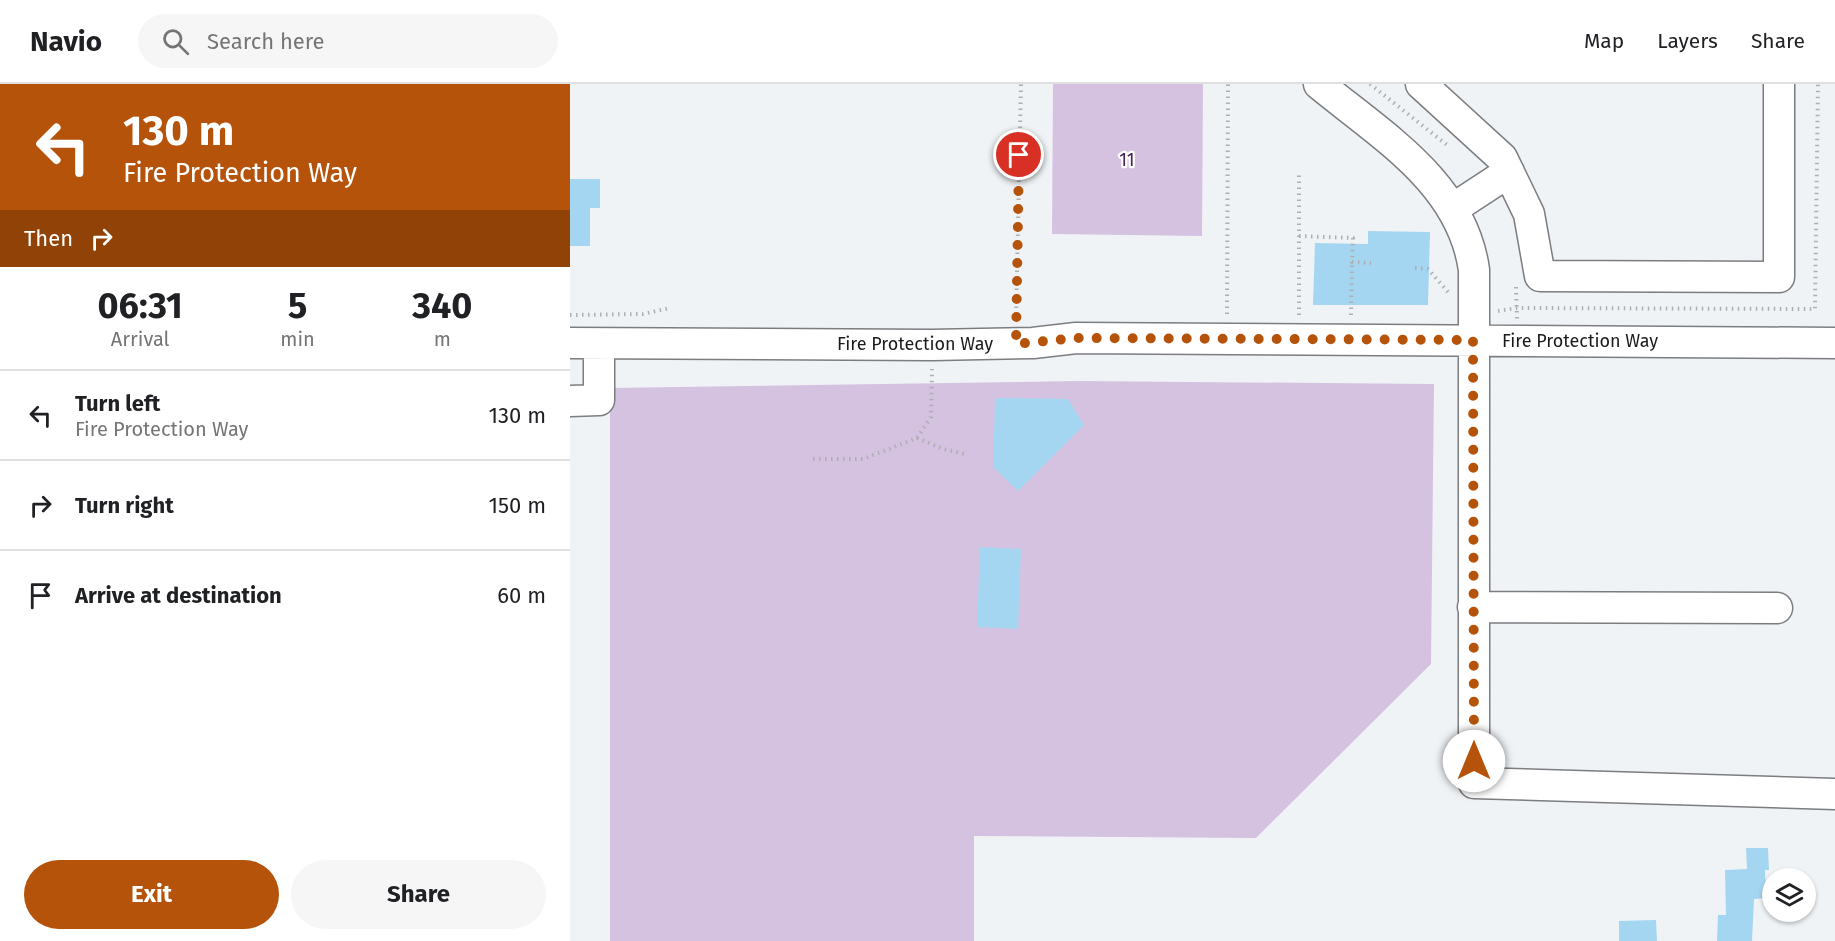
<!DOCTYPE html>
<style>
:root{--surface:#fff;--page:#f6f6f6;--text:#202124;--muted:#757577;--line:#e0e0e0;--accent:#b45309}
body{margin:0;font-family:"Fira Sans",sans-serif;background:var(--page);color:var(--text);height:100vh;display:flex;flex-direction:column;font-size:22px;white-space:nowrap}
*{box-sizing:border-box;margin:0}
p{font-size:20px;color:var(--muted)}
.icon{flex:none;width:33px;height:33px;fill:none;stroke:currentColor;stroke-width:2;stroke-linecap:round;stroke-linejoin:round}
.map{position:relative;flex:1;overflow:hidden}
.details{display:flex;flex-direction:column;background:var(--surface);width:570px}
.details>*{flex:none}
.banner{background:#b45309;color:#fff;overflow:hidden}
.buttons{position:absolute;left:1192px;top:784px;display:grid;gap:12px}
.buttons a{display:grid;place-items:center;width:54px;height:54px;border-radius:50%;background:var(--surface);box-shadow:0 2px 4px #0004;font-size:30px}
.pin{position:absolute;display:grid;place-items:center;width:51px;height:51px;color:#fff;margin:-26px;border:3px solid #fff;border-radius:50%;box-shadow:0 2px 6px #0007}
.me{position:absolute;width:66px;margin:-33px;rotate:0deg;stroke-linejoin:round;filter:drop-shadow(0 0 4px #0008)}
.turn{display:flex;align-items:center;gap:21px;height:126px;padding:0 24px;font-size:27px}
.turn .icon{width:78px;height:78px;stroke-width:2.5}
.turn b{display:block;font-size:42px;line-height:51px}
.then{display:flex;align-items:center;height:57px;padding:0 24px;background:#0003;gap:12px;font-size:22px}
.eta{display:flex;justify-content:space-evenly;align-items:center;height:102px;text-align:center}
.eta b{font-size:36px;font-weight:700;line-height:42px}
.primary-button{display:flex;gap:12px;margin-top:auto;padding:12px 24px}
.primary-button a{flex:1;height:69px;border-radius:36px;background:var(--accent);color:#fff;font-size:24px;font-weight:700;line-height:69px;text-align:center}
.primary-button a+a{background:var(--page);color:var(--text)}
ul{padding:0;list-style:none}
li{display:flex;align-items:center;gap:18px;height:90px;padding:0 24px;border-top:2px solid var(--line)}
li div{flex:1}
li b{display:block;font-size:22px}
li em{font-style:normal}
header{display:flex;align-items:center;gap:36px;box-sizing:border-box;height:84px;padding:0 30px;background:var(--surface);border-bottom:2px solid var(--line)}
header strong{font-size:28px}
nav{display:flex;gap:33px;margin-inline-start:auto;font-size:21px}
.search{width:420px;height:54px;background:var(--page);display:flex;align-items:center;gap:15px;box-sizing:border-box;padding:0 21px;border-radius:33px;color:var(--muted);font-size:22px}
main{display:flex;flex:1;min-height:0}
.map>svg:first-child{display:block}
.green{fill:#d5c2e1}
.building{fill:#a4d6f1}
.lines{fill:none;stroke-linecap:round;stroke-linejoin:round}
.minor-casing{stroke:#7b7d80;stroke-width:33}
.path{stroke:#adafb2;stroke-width:4;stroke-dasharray:1.5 4.5;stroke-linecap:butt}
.minor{stroke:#fff;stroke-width:30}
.route{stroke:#b45309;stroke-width:10;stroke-dasharray:0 18}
.labels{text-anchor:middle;stroke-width:4.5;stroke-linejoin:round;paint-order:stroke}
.park-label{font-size:18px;fill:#442356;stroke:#fff}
.street-label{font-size:18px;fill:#191a1c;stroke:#fff}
</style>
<header>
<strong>Navio</strong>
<div class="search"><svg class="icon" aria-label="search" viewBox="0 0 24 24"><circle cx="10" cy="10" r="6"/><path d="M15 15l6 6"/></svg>Search here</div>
<nav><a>Map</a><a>Layers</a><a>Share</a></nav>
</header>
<main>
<section class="details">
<div class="banner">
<div class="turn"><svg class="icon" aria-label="left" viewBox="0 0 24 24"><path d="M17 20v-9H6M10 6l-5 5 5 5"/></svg><div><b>130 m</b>Fire Protection Way</div></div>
<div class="then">Then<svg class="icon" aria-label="right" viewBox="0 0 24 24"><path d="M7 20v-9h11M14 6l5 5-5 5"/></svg></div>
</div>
<div class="eta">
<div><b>06:31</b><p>Arrival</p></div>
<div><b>5</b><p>min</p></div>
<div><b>340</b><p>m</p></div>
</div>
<ul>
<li><svg class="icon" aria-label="left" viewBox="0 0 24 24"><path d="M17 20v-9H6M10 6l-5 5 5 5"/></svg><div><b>Turn left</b><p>Fire Protection Way</p></div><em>130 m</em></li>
<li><svg class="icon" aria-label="right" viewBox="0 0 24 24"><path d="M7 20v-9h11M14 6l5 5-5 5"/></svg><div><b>Turn right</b></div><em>150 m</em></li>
<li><svg class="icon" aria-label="arrive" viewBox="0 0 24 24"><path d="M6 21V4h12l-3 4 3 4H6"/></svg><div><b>Arrive at destination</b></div><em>60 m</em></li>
</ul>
<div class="primary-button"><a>Exit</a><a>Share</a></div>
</section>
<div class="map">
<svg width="1265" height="857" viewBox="0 0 1265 857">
<rect width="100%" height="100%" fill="#f0f3f6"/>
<path class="green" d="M483 0H633L632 152 482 150Z
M508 297 864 300 861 580 686 754 404 752V857H40V304Z"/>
<path class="building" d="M0 95H30V124H20V162H0Z
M798 147 860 148 858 221H743L745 159 798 160Z
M425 314 498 315 514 341 448 407 423 383Z
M410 463 451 465 448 545 407 543Z
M1176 764H1198L1199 786H1195L1196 814 1184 815 1182 857H1147L1148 831H1156L1155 786 1177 785Z
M1086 836 1087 857H1049V837Z"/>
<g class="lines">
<g class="minor-casing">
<path id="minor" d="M749 0C812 52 892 99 904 186V699L1265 710
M851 0 932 74 959 130 970 192 1209 193V0
M884 124 939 88
M0 259 362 261 463 259 506 254 1265 259
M0 317 29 316V260
M903 523 1207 524"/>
</g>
<path class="path" d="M800 0 877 61
M729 152 783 154 782 178 801 179
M845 184 858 185 878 208
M946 203 947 235
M928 227 947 224 1245 225 1248 0
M657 230 658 0
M0 231 73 230 100 224
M729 231V88
M781 231 782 178
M446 236 451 0
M347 354 373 365 395 370
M243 375H293L347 354 361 333 362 285"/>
<use href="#minor" class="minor"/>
</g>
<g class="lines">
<path class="route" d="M449 71 446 260 507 254 903 256 904 677"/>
</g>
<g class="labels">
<g class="park-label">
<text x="557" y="82">11</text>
</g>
<g class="street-label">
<text x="1010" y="263">Fire Protection Way</text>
<text x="345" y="266">Fire Protection Way</text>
</g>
</g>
</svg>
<div class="buttons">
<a><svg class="icon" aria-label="layers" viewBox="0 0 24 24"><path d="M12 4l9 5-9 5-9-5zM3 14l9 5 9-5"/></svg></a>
</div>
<div class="pin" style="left:449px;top:71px;background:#d93025"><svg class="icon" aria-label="arrive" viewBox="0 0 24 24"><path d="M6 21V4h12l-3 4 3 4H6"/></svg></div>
<svg class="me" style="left:904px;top:677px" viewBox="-20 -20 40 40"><circle r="19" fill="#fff"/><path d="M0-13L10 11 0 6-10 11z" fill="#b45309"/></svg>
</div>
</main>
